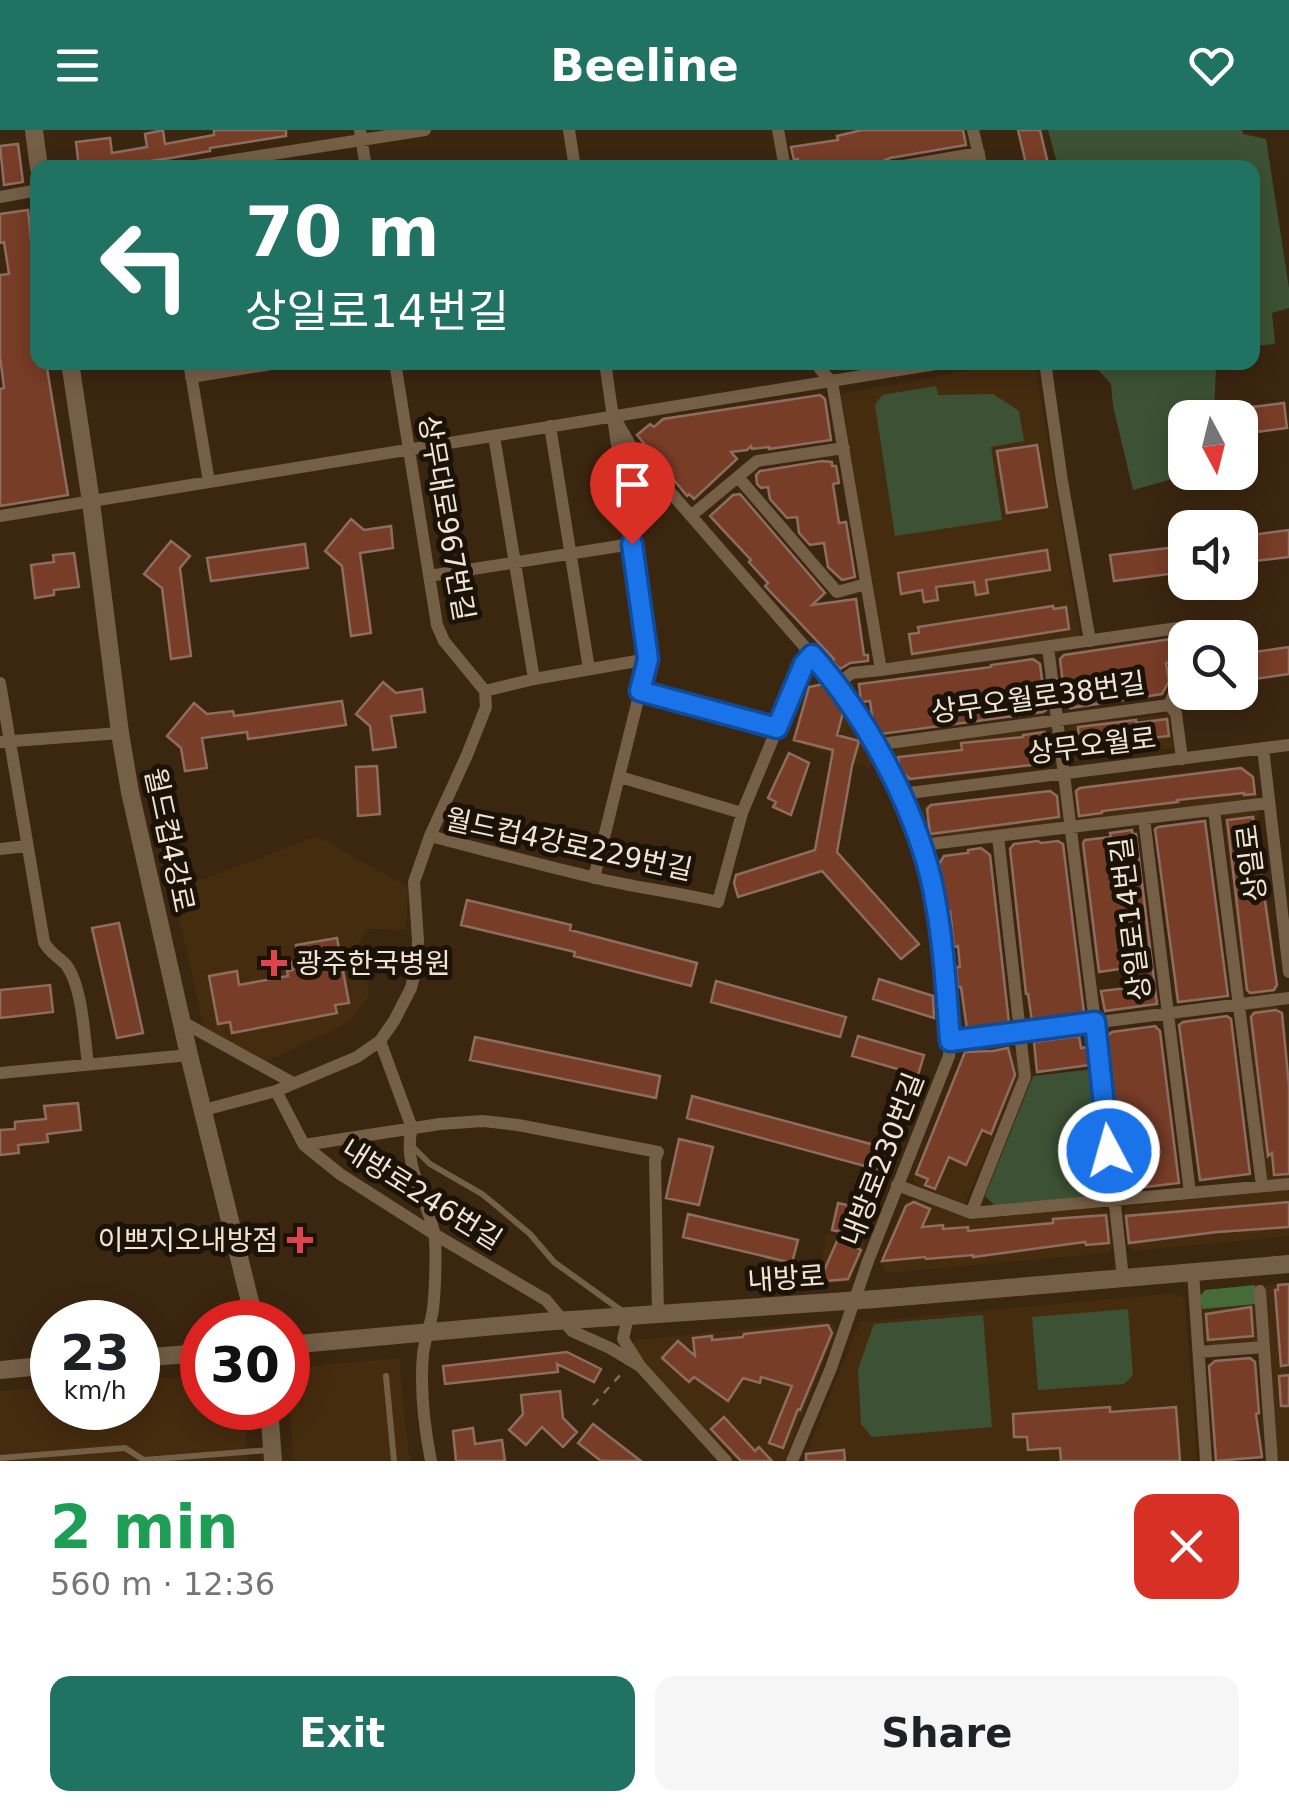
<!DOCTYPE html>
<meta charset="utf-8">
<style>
:root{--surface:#fff;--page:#f6f6f6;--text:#202124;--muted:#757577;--accent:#207263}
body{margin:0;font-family:"DejaVu Sans","Noto Sans KR",sans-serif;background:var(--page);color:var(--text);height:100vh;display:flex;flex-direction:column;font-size:38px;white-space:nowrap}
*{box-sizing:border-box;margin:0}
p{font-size:32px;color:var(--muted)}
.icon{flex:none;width:55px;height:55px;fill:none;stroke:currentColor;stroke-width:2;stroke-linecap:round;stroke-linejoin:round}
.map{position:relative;height:1331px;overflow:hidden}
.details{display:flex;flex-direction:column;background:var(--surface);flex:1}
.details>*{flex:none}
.hud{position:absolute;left:30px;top:30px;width:1230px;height:210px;border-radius:20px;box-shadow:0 5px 25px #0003;background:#207263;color:#fff;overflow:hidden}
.needle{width:65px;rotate:173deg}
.buttons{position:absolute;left:1168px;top:270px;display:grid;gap:20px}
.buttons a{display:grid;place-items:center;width:90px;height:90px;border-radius:20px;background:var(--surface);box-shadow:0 5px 25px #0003;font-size:50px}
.speed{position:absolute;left:30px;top:1170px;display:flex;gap:20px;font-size:50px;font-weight:700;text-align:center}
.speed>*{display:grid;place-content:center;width:130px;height:130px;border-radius:50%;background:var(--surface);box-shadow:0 5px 25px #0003;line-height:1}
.speed small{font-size:25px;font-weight:400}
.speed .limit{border:15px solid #d22;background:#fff;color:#111}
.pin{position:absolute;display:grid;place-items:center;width:85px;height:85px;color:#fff;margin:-102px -42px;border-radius:50% 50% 50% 0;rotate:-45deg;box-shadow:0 0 10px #0007}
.pin .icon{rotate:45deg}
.me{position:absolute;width:110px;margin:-55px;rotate:354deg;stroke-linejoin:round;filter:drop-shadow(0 0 8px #0008)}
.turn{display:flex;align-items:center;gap:35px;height:210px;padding:0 50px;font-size:45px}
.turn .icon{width:130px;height:130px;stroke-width:2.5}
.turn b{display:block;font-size:70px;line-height:85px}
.round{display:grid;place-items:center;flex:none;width:105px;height:105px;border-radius:20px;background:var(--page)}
.summary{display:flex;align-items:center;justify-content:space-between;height:170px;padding:0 50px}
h1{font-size:60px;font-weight:800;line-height:75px;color:#1e9e55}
.action{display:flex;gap:20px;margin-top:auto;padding:20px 50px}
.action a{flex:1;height:115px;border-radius:20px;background:var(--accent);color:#fff;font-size:40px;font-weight:800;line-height:115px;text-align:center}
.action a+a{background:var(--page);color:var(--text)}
header{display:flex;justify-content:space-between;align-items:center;height:130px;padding:0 50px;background:var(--accent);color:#fff;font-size:45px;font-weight:800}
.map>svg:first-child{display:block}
.built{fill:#462c0f}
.green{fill:#3d5234}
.forest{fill:#476b37}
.building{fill:#783d27;stroke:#8e6d61;stroke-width:2.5}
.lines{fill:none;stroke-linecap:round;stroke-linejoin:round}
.path{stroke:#806e5b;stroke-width:2.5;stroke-dasharray:8 8;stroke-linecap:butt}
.lane{stroke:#765f47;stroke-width:6}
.street{stroke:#765f47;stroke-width:12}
.secondary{stroke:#765f47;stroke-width:18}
.route-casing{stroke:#114b97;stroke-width:25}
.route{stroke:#1a73e8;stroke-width:18}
.health-dot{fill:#e0444e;stroke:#1b1208;stroke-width:4}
.labels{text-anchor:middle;stroke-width:10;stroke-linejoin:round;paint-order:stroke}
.street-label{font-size:28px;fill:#f1e4d6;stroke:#1b1208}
.poi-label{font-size:28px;fill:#f1e4d6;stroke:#1b1208;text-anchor:start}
</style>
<header><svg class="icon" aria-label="menu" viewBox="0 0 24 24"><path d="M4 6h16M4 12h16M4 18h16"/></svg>Beeline<svg class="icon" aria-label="heart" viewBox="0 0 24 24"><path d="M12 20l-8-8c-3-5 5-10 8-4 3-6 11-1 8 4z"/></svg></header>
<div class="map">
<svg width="1289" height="1331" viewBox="0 0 1289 1331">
<rect width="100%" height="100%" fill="#3b2610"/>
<path class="built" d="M1007 233H1035L1080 507 892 534 885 529 841 264Z
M825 553 872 623 871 639 791 610 808 555Z
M1169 584 1173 618 1072 631 1067 626 1064 604 1071 595Z
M1045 599 1050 605 1053 630 1049 635 908 652 900 649 890 628 897 618Z
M1242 635 1254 644 1257 669 1081 690 1077 687 1074 660 1079 656Z
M1050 659 1059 666 1062 689 1058 694 933 709 927 703 920 687 919 682 927 674Z
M1258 680 1278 856 1273 864 1251 866 1244 861 1223 684Z
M317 706 408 757 406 800 368 799 355 818 370 863 353 888 340 897 265 932 214 905 203 894 173 761Z
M1275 876 1283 881 1289 932V1049L1267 1052 1248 887 1255 878Z
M1009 915 1017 923 1019 946 966 1071 961 1073 916 1054 913 1048 964 921Z
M1289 1060V1106L1133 1121 1127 1115 1123 1084 1128 1076Z
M914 1069 972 1090 1101 1077 1110 1084 1113 1117 1107 1123 887 1143 880 1132 905 1072Z
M827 1104 865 1113 851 1152 816 1154Z
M1289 1153V1331H1278L1266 1155Z
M1176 1163 1185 1169 1197 1331H803L860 1192Z
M1256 1174 1259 1208 1256 1212 1212 1216 1205 1211 1202 1179Z
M828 1191 833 1195 836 1201 784 1331H738L643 1236 630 1216 635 1210Z
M399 1228 408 1320 412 1331H293L288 1251 301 1237Z
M202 1245V1278H244L248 1331H0V1261L52 1257V1278H138V1250Z"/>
<path class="green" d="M1048 0H1242L1243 4 1266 9 1289 158V178L1272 183 1275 214 1253 216 1252 38 1058 37Z
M1092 233H1218L1216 237 1214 287 1185 288V342L1194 343 1133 360 1113 276 1111 254Z
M936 256 938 265 993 264 1019 281 1024 311 991 317 1002 390 895 406 875 275 882 265Z
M1094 939 1106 1057 1101 1065 995 1076 985 1066 1033 946Z
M1128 1179 1133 1245 1124 1254 1038 1260 1032 1187Z
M983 1185 992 1297 872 1307 861 1294 858 1239 874 1194Z"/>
<path class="forest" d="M1255 1155 1256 1174 1202 1179 1200 1166 1205 1160Z"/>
<path class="building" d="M163 0 165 14 214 5V0H286V6L210 18V21L171 28 116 36V33L79 38 76 12 110 8 112 23 147 17 145 4Z
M862 0H963L966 15 890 28 885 30 884 33 848 38H799L798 29 794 30 791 17 838 10 837 6Z
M1018 0H1040L1049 38H1027Z
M18 14 23 52 4 55 0 16Z
M28 80 36 159 34 160 38 189V232H46L68 365 0 376V259L4 258 0 226V145L9 144 4 112 0 113V84Z
M820 265 825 269 831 310 769 319V317L752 319 751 316 747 320 731 322 737 329 694 369 689 364 687 366 637 305 650 294 654 297 663 289Z
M1284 273 1287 298 1240 304V288H1219V281Z
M1037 315 1047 377 1007 383 997 321Z
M822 331 832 332V336H836L839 353 833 354 839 393 846 392 855 447 842 450 828 437 824 413 810 415 799 403 797 387 787 388 770 369 768 357 761 358 757 354 756 345 760 341Z
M740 364 825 463 812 475 856 469 864 525H868V531L850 533 840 539 832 531 834 529 765 456 768 453 749 432 751 430 710 386 733 365Z
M351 389 364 400 391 396 393 418 360 423 371 503 351 506 342 436 325 421Z
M1289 400V427L1254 431 1251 405Z
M171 411 190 426 180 438 191 526 171 529 162 458 144 444Z
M305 414 308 438 211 451 207 428Z
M1185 416V442L1114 451 1110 425Z
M1047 420 1050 440 986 450 988 463 976 465 974 452 936 457 938 470 924 472 922 460 901 464 898 443Z
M74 423 79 457 54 460V465L35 468 31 435 54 432 53 425Z
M1053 476 1054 479 1066 477 1069 499 912 524 909 504 919 503 918 497Z
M1178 508 1181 530 1166 533 1169 551 1162 564 1070 578 1069 571H1065L1060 529 1064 525Z
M1289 517V544L1240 551V524Z
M1033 529 1040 534 1046 580 1043 582 881 604 873 593 870 571 861 572 859 554 984 538 991 537V535Z
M383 552 396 563 422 559 425 582 391 586 396 617 373 620 370 596 356 584Z
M824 554 843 583 837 605 859 611 852 636 837 722 919 814 901 829 822 741 738 767 734 753 736 745 815 720 833 620 794 610 809 557Z
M342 571 346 595 248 609 247 602 202 608 207 638 185 641 181 618 167 606 194 573 207 584 233 581 234 586Z
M1167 589 1169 606 1151 608 1152 613 1143 614 1144 620 1081 627 1078 597 1136 590V593Z
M1044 602 1048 605 1050 629 1048 633 910 649 900 641 898 627 962 620 961 613 1023 607V605Z
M789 623 809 633 791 685 773 677 776 672 768 668Z
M377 636 380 684 358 686 356 637Z
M1241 638 1253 647 1255 664 1244 665V663L1177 670 1178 672 1102 681V683L1079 686 1076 661 1080 658Z
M1050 661 1057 666 1059 687 930 704 927 679 931 675Z
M1253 687 1277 855 1274 860 1250 863 1247 860 1227 690Z
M1205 691 1228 866 1178 872 1155 699 1158 697Z
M1132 700 1133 704H1136L1157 874 1105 881 1101 861 1128 858 1126 838 1099 842 1083 713 1085 710 1111 707 1110 703Z
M1038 711 1041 713 1058 711 1063 714 1084 883 1032 891 1028 864H1026L1010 719 1014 714Z
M981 718 990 725 1009 893 967 899 961 857H958L956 837H960L958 816 954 817 950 781H948L939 734 944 726 968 723V720Z
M467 770 571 795 570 800 697 833 691 856 574 826 575 822 461 795Z
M119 793 143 903 117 908 92 798Z
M337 808 349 873 335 875 337 883 232 903 230 892 218 894 209 846 237 841 239 855 288 846 287 841 293 840 292 832 298 831 296 815Z
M879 849 933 866 934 888 873 869Z
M716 851 846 887 840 907 711 872Z
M50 855 53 882 0 888V860Z
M1276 880 1282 883 1289 956V1044L1274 1045 1272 1023 1268 1026 1251 887 1254 883Z
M1227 886 1231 889 1250 1044 1200 1050 1179 895 1183 892Z
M1155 896 1160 901 1179 1053 1129 1059 1125 1054 1107 906 1112 902Z
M858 906 924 925 918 945 852 926Z
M1079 906 1081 918 1088 917 1090 935 1037 942 1034 912Z
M475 907 660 946 656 968 470 930Z
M1008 918 1015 945 991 1004 982 1000 966 1035 949 1027 935 1059 925 1055 928 1049 916 1044 965 922 993 921Z
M692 966 893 1020 887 1042 687 988Z
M78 973 81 1000 47 1004 48 1012 18 1015 19 1023 0 1025V1000L15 999V992L46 989 44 976Z
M679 1009 713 1017 699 1075 666 1068Z
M914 1072 930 1079 922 1097 943 1095V1099L968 1097V1101L1053 1093V1089L1106 1085 1109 1113 1086 1115 1085 1112 973 1127V1125L926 1129 925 1127 882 1131 906 1076Z
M1289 1072V1097L1217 1102 1129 1113 1126 1086Z
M838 1073 866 1079 857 1118 861 1120 848 1149 826 1151 823 1143 841 1102 832 1100Z
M688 1084 798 1110 792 1133 683 1107Z
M1289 1154V1235L1281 1236 1275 1160H1278V1155Z
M1251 1177 1253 1206 1208 1210 1206 1184Z
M828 1195 832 1203 800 1280 798 1279 783 1318 769 1313 792 1256 761 1247 760 1253 743 1248 728 1271 694 1247 689 1252 662 1228 678 1211 695 1226 693 1208 712 1206V1210L743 1207 744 1204Z
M567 1222 601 1239 594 1252 557 1234 558 1242 445 1254 443 1236Z
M1250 1228 1255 1232 1259 1283 1256 1284 1262 1327 1216 1331 1209 1236 1215 1231Z
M1289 1245V1276H1281L1279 1246Z
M560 1261 563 1288 577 1302 563 1317 542 1297 526 1315 509 1300 523 1284 521 1265Z
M1110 1277V1282L1176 1277 1180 1331H1061L1060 1318 1028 1320 1027 1307H1014L1013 1284Z
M724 1287 755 1321 759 1317 772 1331H741L711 1299Z
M593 1294 641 1331H601L578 1313Z
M473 1298 475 1314 502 1310 505 1331H456L453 1301Z
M844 1320 845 1331H806V1324Z"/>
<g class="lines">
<path class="path" d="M593 1275 622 1243"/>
<path class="lane" d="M413 1017 430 1034 482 1064 498 1077 530 1104 554 1132 622 1181
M386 1246 394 1331
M0 1328 125 1318 144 1330 269 1320"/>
<path class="street" d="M360 0 366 38
M569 0 575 38
M778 0 785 38
M973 0 982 38
M183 38 425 0
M892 38 979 23
M0 67 38 60
M189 232 209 352
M395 232 437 495 444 511 485 561 486 577 467 625 430 706
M819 232 820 239 832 252 881 540 1185 497 1193 508
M1045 232 1062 351 1090 511
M191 247 284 232
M613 285 632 318 837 554 874 615 901 664 922 715 932 752 943 821 950 911 949 926 868 1131 831 1238 792 1331
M550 296 589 539
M494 306 534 549
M738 347 837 462 866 454
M692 385 757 331 844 318
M0 386 948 232
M429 446 632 414
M1048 517 1095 892 1123 1148
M0 553 44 812C50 824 60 827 67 836 83 859 84 907 88 934
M837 554 852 543 881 540
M485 561 534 549 648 529
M640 561 777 597
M1169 575 1176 583 1182 629
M0 612 120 603
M874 615 1169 575 1185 539
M1263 618 1289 842
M620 647 742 683
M901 664 1289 615
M1214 680 1262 1056
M1144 688 1190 1063
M922 715 1269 673
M0 719 27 716
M594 748 648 529 605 232
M181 891 293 953
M380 911 412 998C402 1034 426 1067 434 1102 437 1119 435 1161 433 1179 431 1194 425 1208 423 1224 420 1259 424 1296 431 1331
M950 911 1289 868
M0 943 189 925
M276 961 304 1015 340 1044 434 1104 546 1170 572 1201 610 1218 640 1236
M204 980 276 961 357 927 380 911 394 891 411 858 417 834 418 810 414 752 430 706C485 720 540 735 596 748 636 758 677 762 718 772L742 683 804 534 812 525
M304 1015 440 994 483 991 518 995 658 1022 655 1030 658 1184
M897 1055 971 1083 1289 1054
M971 1083 1025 947 998 706
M1193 1142 1206 1331
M1260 1161 1272 1331
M628 1187 623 1209 640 1236 726 1331
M1199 1222 1264 1217"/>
<path class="secondary" d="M34 0 39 38
M70 232 91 372 120 603 130 662 189 925 255 1192
M288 1215 541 1192 876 1169 1289 1134
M138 1228 202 1223
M0 1240 52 1235
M269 1278 273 1331"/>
</g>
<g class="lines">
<g class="route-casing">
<path id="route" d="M632 414 648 529 640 561 777 598 804 534 812 525C865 585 912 671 931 749 943 802 946 857 950 911L1095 892 1109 1021"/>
</g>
<use href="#route" class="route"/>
</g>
<g class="health-dot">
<path d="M269 818h10v10h10v10h-10v10h-10v-10h-10v-10h10z"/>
<path d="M295 1095h10v10h10v10h-10v10h-10v-10h-10v-10h10z"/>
</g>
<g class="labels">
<g class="street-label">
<text transform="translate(447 388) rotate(80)" y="10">상무대로967번길</text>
<text transform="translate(1038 567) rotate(-8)" y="10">상무오월로38번길</text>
<text transform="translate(1092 615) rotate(-7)" y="10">상무오월로</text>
<text transform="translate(170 710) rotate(78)" y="10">월드컵4강로</text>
<text transform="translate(569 714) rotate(12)" y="10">월드컵4강로229번길</text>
<text transform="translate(1251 733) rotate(-97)" y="10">상일로</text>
<text transform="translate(1130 789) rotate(-97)" y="10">상일로14번길</text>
<text transform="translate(882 1029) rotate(-69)" y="10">내방로230번길</text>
<text transform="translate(422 1064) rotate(32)" y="10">내방로246번길</text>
<text transform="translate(786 1148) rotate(-4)" y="10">내방로</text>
</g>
<g class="poi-label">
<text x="296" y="843">광주한국병원</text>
<text x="278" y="1120" text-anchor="end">이쁘지오내방점</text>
</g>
</g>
</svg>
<div class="buttons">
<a><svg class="needle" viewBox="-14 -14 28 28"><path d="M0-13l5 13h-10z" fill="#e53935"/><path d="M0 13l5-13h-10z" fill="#757577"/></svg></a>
<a><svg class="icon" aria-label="sound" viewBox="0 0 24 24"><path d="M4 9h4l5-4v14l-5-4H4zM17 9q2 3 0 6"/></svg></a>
<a><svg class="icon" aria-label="search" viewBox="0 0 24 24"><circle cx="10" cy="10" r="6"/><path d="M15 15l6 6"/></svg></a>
</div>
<div class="speed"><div>23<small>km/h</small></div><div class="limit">30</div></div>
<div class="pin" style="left:632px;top:414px;background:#d93025"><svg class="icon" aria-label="arrive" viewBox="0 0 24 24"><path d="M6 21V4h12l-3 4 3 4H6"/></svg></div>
<svg class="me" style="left:1109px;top:1021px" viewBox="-20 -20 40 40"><circle r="17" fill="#1a73e8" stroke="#fff" stroke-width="3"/><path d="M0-11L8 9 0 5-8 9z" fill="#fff"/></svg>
<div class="hud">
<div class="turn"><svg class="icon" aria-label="left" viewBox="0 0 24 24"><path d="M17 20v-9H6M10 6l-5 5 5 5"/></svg><div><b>70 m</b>상일로14번길</div></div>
</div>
</div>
<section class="details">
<div class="summary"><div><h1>2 min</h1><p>560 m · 12:36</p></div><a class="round" style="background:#d93025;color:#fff"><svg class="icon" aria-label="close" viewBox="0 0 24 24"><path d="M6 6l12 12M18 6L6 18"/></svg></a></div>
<div class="action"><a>Exit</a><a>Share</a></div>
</section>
